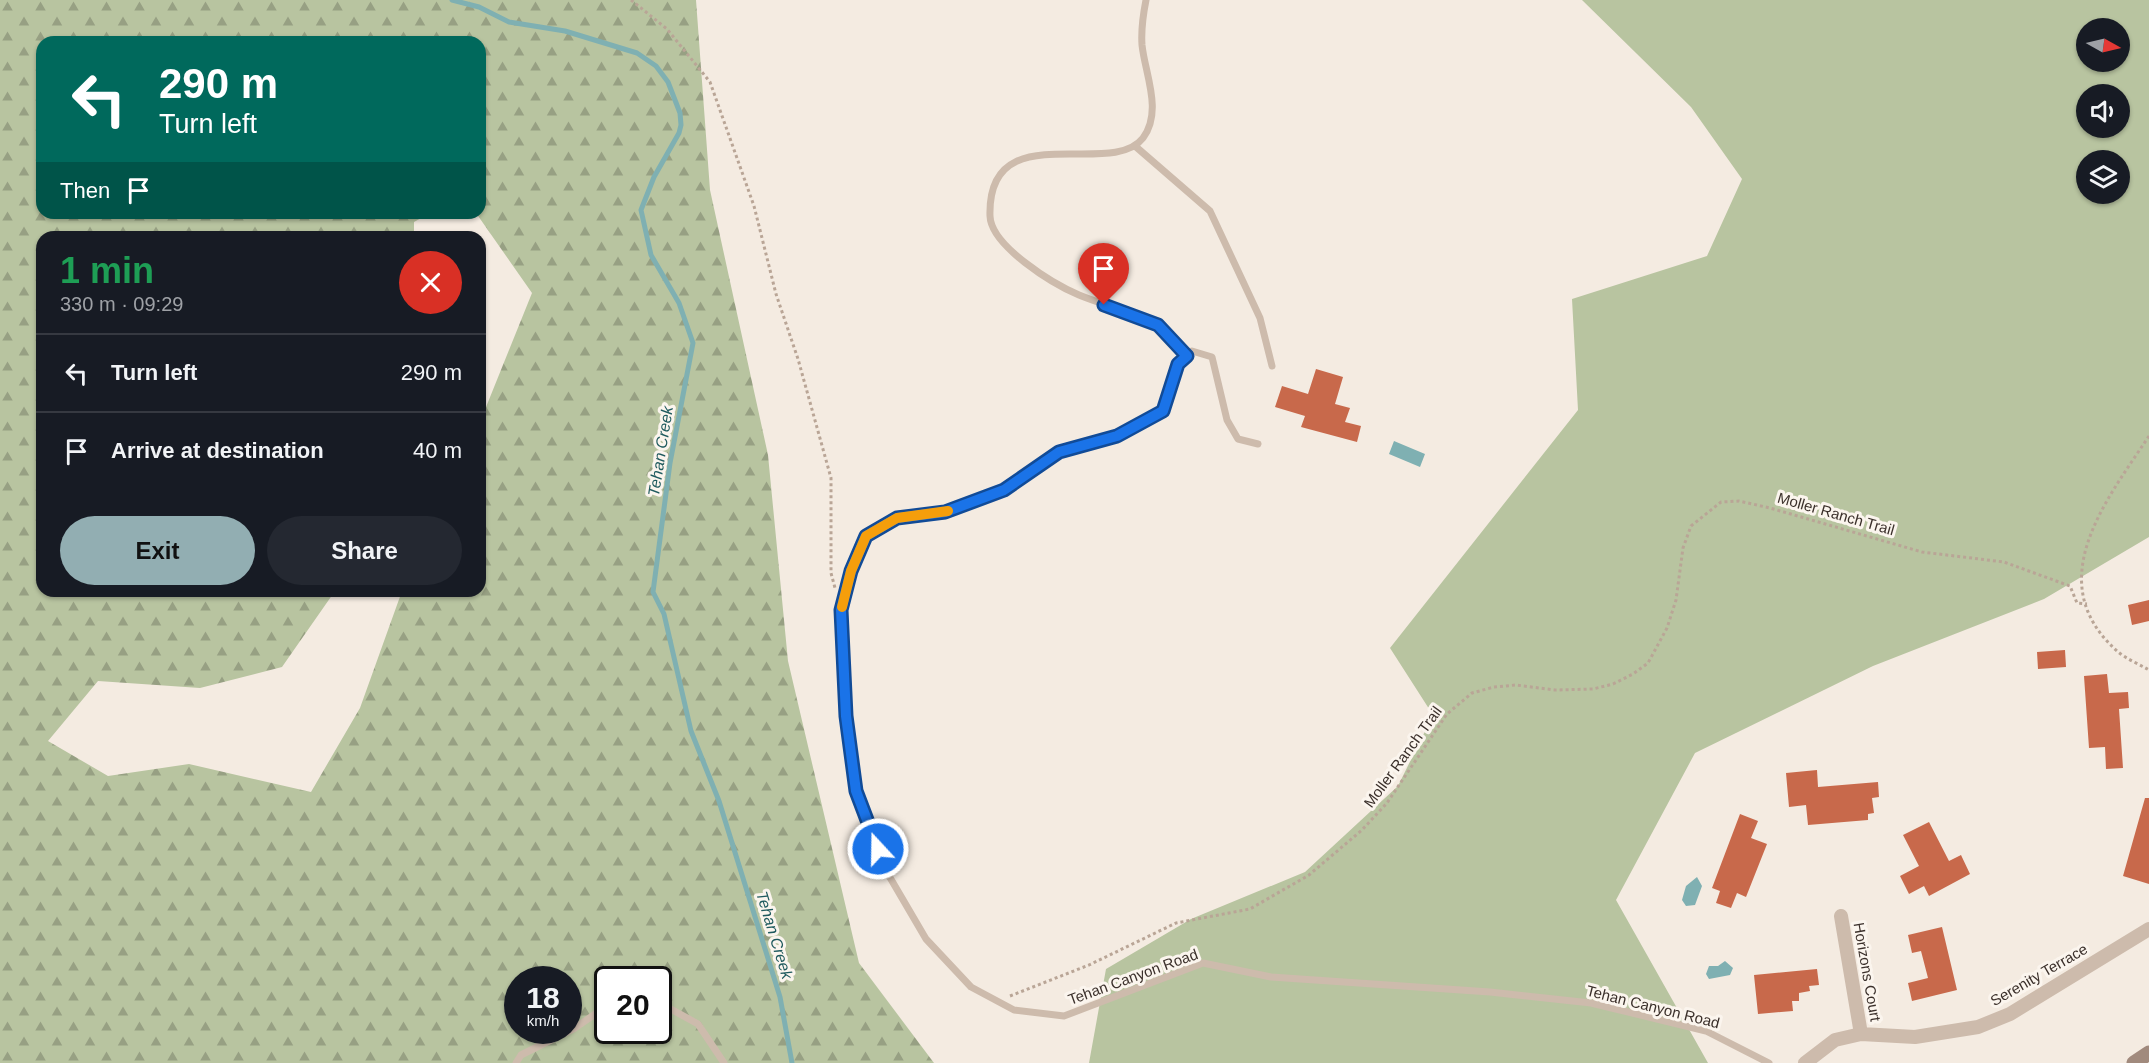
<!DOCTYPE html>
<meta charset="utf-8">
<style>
:root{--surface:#171b24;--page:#242831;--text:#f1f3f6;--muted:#9ea1a6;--line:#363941;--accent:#92aeb2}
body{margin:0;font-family:Helvetica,sans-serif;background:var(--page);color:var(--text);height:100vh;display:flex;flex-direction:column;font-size:22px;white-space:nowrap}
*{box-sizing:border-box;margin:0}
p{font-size:20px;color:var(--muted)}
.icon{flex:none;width:33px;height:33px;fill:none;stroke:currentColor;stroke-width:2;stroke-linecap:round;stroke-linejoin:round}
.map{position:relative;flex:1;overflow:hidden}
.side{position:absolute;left:36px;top:231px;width:450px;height:366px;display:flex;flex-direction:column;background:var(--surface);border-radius:18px;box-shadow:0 2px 4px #0004}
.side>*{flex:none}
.top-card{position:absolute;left:36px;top:36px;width:450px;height:183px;border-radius:18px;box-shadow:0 2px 4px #0004;background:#00695c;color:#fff;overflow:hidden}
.needle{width:39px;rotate:98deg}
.fabs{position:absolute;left:2076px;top:18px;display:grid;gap:12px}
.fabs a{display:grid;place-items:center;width:54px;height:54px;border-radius:50%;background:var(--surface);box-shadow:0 2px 4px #0004;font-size:30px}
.speed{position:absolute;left:504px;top:966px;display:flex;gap:12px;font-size:30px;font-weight:700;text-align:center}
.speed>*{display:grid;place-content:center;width:78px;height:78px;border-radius:50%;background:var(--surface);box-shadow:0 2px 4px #0004;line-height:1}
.speed small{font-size:15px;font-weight:400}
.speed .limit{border:3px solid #111;border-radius:9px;background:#fff;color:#111}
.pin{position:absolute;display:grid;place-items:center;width:51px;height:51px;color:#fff;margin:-62px -26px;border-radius:50% 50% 50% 0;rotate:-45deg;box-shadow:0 0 6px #0007}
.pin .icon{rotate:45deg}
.me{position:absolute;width:66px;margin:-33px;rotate:339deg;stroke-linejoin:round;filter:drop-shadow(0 0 4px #0008)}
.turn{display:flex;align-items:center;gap:21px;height:126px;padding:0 24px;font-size:27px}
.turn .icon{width:78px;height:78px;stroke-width:2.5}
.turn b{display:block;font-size:42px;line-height:51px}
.then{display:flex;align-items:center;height:57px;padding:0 24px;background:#0003;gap:12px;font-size:22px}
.round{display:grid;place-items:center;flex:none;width:63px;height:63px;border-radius:32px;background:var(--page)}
.head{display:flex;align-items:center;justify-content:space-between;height:102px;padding:0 24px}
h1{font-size:36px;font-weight:800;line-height:45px;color:#1e9e55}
.action{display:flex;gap:12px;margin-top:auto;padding:12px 24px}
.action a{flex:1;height:69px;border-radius:36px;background:var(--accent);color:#111;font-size:24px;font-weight:800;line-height:69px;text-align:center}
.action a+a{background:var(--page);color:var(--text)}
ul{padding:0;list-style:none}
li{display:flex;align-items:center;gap:18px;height:78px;padding:0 24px;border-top:2px solid var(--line)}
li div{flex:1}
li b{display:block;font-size:22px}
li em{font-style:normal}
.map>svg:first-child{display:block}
.green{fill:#b8c4a0;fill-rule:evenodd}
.forest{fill:url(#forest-firs);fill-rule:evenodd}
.water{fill:#7fb0b2}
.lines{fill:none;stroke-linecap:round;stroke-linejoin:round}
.stream{stroke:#7fb0b2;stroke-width:5}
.building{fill:#c8694b}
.path{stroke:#b9a596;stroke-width:3;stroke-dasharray:3 3;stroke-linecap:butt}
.service{stroke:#cdbbac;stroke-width:7}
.minor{stroke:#cdbbac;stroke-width:14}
.secondary{stroke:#a18a7d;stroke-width:15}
.route-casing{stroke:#114b97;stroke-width:15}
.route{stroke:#1a73e8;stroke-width:10}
.slow{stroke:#f59e0b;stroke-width:10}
.labels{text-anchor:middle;stroke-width:6;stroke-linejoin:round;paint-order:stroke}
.street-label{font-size:15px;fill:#3b302b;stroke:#fbf5ee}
.water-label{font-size:16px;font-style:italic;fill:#1f5a5e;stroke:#fbf5ee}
</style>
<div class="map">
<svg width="2149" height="1063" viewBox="0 0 2149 1063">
<defs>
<pattern id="forest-firs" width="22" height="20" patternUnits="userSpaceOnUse" patternTransform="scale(1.5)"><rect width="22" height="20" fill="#b8c4a0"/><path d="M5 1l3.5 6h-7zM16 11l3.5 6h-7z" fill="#97a083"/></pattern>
</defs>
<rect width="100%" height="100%" fill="#f4ebe1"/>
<path class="green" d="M1582 0H2149V537L2044 599 1873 666 1695 753 1616 900 1708 1063H1089L1106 969 1191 919 1305 872 1398 786 1433 715 1390 648 1578 410 1572 299 1707 256 1742 179 1691 107ZM2086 28H2120V62H2086ZM2086 94H2120V128H2086ZM2086 160H2120V194H2086Z"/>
<path class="forest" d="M0 0H696L710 190 768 455 788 661 859 963 934 1063H0ZM42 42H480V213H476L532 293 480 422V591H402L360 708 311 792 189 764 108 776 48 741 98 681 200 688 282 667 335 591H42V237H414V222L430 213H42ZM518 980H568V1030H518ZM608 980H658V1030H608Z"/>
<path class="water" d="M1394 441 1425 454 1420 467 1389 454Z
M1697 877 1702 886 1695 905 1686 906 1682 900 1686 886Z
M1725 961 1733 968 1730 975 1709 979 1706 974 1709 966H1718Z"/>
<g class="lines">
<path class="stream" d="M452 0 479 7 509 22 565 31 637 53 656 66 668 82 680 113 681 125 679 133 654 177 641 210 651 255 679 303 693 343 670 463 653 592 664 614 691 731 719 801 780 997 792 1063"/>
</g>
<path class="building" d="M1316 369 1343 377 1335 404 1350 408 1345 422 1361 426 1357 442 1301 427 1305 416 1275 407 1282 386 1308 394Z
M2149 600V621L2132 625 2128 605Z
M2065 650 2066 667 2038 669 2037 652Z
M2107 674 2109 693 2128 692 2129 708 2119 709 2123 768 2106 769 2105 747 2089 748 2084 676Z
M1817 770 1818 787 1878 782 1879 797 1872 798 1874 813 1868 814V820L1808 825 1806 805 1789 807 1786 773Z
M2145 798H2149V884L2123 876Z
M1740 814 1758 821 1751 838 1767 844 1746 897 1737 893 1731 908 1716 903 1720 891 1712 888Z
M1929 822 1949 861 1961 855 1970 874 1929 896 1924 886 1909 894 1900 876 1919 866 1903 835Z
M1942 927 1957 990 1912 1001 1908 983 1928 978 1921 951 1912 953 1908 935Z
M1817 969 1819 985 1809 986 1810 991 1799 993V1001H1792L1793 1011 1758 1014 1754 975Z"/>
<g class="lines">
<path class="path" d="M631 0 667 29 710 82 754 206 776 294 798 359 831 478V573L835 588
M2149 436C2106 501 2040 582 2117 651 2126 659 2139 664 2149 670
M1010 996 1089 965 1176 923 1250 909 1309 875 1362 830 1387 803 1447 714 1472 693 1494 687 1516 685 1555 690 1593 689 1613 684 1633 674 1648 663 1667 628 1676 600 1683 548 1691 526 1721 502 1739 501 1770 508 1922 552 2004 562 2070 586 2077 603 2087 604"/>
<path class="service" d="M1146 0C1143 15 1141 30 1142 45 1145 74 1163 111 1143 138 1111 180 987 113 990 216 991 246 1053 284 1079 295 1103 305 1131 311 1155 324 1168 331 1178 345 1187 356
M1135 146 1210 211 1260 318 1272 366
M1258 444 1238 439 1227 420 1212 357 1192 351 1178 364 1163 411 1117 436 1059 452 1003 490 945 512 898 518 866 536 851 571 841 610 846 716 856 791 885 869 926 939 971 987 1014 1010 1064 1016 1203 963 1271 977 1490 992 1591 1003 1706 1031 1769 1063
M658 1002 698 1024 724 1063
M516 1063 521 1055 575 1028 608 1005"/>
<path class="minor" d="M1841 916 1861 1034
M1805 1063 1835 1040 1861 1034 1915 1037 1978 1027 2010 1014 2149 929"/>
<path class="secondary" d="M2134 1063 2149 1053"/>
</g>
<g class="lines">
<g class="route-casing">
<path id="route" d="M878 849 856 791 846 716 841 610 851 571 866 536 897 518 945 512 1004 490 1059 452 1117 436 1163 411 1178 364 1187 356 1158 325 1104 305"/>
</g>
<use href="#route" class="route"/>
<path class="slow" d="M842 607 851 571 866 536 897 518 948 511"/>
</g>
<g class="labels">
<g class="street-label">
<text transform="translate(1836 514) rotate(16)" y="5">Moller Ranch Trail</text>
<text transform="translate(1403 757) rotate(-54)" y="5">Moller Ranch Trail</text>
<text transform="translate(1867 972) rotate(80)" y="5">Horizons Court</text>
<text transform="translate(2039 975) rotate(-30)" y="5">Serenity Terrace</text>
<text transform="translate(1133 977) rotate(-20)" y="5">Tehan Canyon Road</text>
<text transform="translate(1653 1007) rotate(14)" y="5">Tehan Canyon Road</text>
</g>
<g class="water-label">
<text transform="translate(660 451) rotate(-81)" y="6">Tehan Creek</text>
<text transform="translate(775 935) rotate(73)" y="6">Tehan Creek</text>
</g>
</g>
</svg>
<div class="fabs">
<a><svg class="needle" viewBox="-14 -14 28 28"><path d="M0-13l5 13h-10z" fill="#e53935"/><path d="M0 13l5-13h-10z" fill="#9ea1a6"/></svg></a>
<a><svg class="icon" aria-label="sound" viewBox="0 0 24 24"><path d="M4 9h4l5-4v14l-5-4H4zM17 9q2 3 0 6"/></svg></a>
<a><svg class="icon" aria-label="layers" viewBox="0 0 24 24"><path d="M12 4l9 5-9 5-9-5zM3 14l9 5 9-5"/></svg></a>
</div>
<div class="speed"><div>18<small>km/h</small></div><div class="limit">20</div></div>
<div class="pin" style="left:1104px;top:305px;background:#d93025"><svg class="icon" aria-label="arrive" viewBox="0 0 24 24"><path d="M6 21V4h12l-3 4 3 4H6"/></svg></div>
<svg class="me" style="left:878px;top:849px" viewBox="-20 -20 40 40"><circle r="17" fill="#1a73e8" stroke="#fff" stroke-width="3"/><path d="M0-11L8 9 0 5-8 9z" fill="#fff"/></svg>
<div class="top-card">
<div class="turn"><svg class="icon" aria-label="left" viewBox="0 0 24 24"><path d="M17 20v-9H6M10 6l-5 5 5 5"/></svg><div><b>290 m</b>Turn left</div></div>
<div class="then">Then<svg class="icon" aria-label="arrive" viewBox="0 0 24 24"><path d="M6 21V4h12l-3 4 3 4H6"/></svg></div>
</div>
<section class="side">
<div class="head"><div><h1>1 min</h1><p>330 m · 09:29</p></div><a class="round" style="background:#d93025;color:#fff"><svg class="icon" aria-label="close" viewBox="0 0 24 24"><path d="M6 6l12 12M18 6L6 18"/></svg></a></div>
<ul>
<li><svg class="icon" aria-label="left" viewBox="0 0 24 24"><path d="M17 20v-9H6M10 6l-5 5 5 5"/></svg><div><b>Turn left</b></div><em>290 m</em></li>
<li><svg class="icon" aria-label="arrive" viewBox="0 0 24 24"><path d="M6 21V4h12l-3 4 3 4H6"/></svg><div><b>Arrive at destination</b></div><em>40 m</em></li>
</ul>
<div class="action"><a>Exit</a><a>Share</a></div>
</section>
</div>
